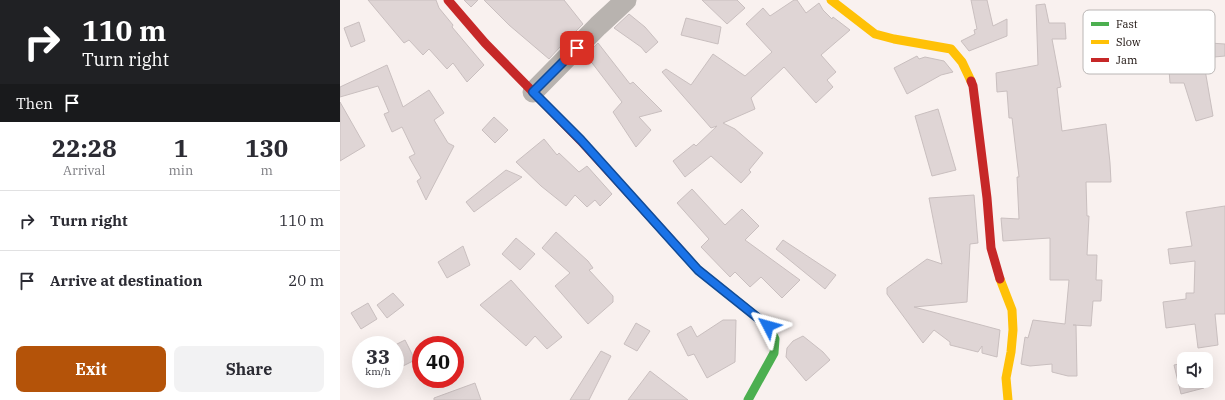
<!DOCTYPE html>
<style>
:root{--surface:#fff;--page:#f2f2f3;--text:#2b2b33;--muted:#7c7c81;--line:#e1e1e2;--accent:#b45309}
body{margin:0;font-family:"IBM Plex Serif",serif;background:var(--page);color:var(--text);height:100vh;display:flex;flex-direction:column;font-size:15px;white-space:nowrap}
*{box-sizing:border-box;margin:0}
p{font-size:13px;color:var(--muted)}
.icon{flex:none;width:22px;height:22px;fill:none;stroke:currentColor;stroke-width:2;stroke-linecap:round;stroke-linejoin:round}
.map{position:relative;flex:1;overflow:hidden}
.sheet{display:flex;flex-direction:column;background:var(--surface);width:340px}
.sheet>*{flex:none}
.hud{background:#202124;color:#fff;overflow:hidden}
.fabs{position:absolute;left:837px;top:352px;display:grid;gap:8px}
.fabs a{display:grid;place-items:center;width:36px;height:36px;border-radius:8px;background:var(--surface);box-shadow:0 4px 16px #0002;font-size:20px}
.speed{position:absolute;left:12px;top:336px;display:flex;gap:8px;font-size:20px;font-weight:700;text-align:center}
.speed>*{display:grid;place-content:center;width:52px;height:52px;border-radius:50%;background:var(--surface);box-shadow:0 4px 16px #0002;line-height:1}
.speed small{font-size:10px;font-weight:400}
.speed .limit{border:6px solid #d22;background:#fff;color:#111}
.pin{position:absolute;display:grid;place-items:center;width:34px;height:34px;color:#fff;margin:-17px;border-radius:8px;box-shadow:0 2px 6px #0006}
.me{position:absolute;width:44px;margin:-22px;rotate:309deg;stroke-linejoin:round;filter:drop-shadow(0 0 3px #0008)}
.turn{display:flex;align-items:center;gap:14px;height:84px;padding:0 16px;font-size:18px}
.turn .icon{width:52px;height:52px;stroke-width:2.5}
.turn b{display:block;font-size:28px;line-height:34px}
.then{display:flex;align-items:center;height:38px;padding:0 16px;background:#0003;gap:8px;font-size:15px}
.eta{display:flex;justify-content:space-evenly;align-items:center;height:68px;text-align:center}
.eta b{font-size:24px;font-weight:700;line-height:28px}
.primary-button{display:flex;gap:8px;margin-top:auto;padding:8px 16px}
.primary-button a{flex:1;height:46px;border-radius:8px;background:var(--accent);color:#fff;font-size:16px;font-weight:700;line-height:46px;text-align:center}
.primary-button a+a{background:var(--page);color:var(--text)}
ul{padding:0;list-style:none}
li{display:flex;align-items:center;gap:12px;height:60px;padding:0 16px;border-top:1px solid var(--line)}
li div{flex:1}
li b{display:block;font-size:15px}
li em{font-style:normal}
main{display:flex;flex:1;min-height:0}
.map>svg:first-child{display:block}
.building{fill:#dfd5d5;stroke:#c9bfbf}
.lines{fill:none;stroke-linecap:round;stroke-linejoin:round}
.street{stroke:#b8b3af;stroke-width:21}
.fast{stroke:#4caf50;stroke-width:9}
.slow{stroke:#ffc107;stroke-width:9}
.jam{stroke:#c62828;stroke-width:9}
.route-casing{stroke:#114b97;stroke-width:10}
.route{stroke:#1a73e8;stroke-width:7}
.key{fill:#fff;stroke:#bab6b5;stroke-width:1}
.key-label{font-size:11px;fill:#180d09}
</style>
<main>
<section class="sheet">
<div class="hud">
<div class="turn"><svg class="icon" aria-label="right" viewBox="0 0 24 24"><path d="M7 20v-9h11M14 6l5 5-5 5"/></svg><div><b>110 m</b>Turn right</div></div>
<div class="then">Then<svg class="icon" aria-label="arrive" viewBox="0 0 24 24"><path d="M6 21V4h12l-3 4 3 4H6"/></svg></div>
</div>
<div class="eta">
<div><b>22:28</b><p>Arrival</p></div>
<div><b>1</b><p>min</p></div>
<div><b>130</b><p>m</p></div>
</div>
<ul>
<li><svg class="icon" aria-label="right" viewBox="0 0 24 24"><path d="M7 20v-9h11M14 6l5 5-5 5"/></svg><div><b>Turn right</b></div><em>110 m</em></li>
<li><svg class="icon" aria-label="arrive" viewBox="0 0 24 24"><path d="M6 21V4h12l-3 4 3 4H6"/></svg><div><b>Arrive at destination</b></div><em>20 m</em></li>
</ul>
<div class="primary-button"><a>Exit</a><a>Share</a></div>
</section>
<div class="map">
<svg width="885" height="400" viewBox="0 0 885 400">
<rect width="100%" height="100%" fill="#f9f1ef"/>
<path class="building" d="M28 0H96L99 8 113 25 112 27 144 65 127 82 113 63 107 69 89 49 83 55 69 40 64 43Z
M124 0H138L131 7Z
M144 0H224L243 24 231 36H230L209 59 169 25Z
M362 0H397L405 8 387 24Z
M454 0H457L466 13 479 3 483 10 492 19 493 17 510 30 481 55 496 72 487 80 493 87 476 103 444 67 411 98 415 109 383 123 395 129 423 153 409 170 411 172 401 183 371 156 345 177 333 161 354 144 356 146 377 126 371 128 322 72 326 69 351 85 373 54 405 76 432 52 406 24 423 8 430 16Z
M631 0H647L653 26 667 19V36L629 51 621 41 635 34 634 30 637 29Z
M705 4 709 23H725L726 39H712L721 87 717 88 722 131 766 124 770 163 771 182H746L747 216H749L747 255H757L756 280H762L761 301H753L751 326 733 325H736L737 376H728L712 372V364L690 366 681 364 685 337 688 338 693 320 725 324 729 280H710V238L663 241 661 218 679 219 677 177H679L672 118H669L667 91 657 92 656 73 698 65 696 5Z
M289 14 305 27 318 42 306 53 301 47 274 28Z
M346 18 381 27 378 44 341 35Z
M19 22 25 41 11 47 4 28Z
M823 40 885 44V56L863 58 873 116 856 121 844 83H830L828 56H822Z
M258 43 290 84 293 82 322 111 299 117 311 130 296 147 273 112 282 102 246 55Z
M577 56 579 59 585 57 604 61 613 72 601 75 567 94 554 68Z
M47 65 63 107 89 90 104 113 94 120 108 143 114 146 86 200 77 181 81 178 69 157 75 154 62 127 52 132 44 114 49 112 38 86 0 97V87Z
M0 102 25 146 0 161Z
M598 109 616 170 592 176 575 116Z
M154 117 168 130 155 143 142 130Z
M204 139 217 155 219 153 239 172 247 166 272 194 260 206 255 200 247 207 235 195 226 206 201 186 176 162Z
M166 170 182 177 134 212 126 202Z
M352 189 385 225 402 209 419 226 405 240 460 280 442 298 421 277 410 287 395 272 390 277 361 247 369 239 337 203Z
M634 195 638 243 630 244 627 302 574 307 660 330 657 357 642 353V346L638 352 610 345V342L594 330 583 343 547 294V288L587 259 602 264 589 198Z
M885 206V314H875L878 345 858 348 855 324 826 328 823 302 846 299V293H854L855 261 830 264 828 249 852 246 846 212Z
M216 232 248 261 253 268 249 270 273 296V302L248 324 215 286 230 273 202 248Z
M176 238 195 254 180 270 162 254Z
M443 240 496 275 485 289 436 249Z
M123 246 130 265 107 278 98 262Z
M171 280 222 337 207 349 195 336 186 346 140 305Z
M53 293 64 305 47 318 37 305Z
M28 303 37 319 21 329 11 313Z
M383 320H396L395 362 367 378 354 354 348 356 337 334 351 326 357 337Z
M296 323 310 331 297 351 284 344Z
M463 336 483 352 490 360 466 381 446 357 447 348 453 341Z
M65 340 75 360 61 367 55 354V345Z
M261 351 271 356 249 400H230Z
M844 363V381H862L864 388 841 394 834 365Z
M310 371 348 400H288Z
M135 383 141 400H94V398Z"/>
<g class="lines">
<path class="street" d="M193 92 258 26 286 0"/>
<path class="fast" d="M342 252 358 270 428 326 435 339 434 353 408 400"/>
<path class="slow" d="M491 0 535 34 554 39 611 49 622 62 631 81
M660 279 672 310 673 330 671 352 666 378 668 400"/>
<path class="jam" d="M108 0 145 43 241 141 342 252
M631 81 633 86 647 198 651 248 660 279"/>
</g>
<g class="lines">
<g class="route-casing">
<path id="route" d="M237 48 193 92 241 140 358 270 428 326"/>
</g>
<use href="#route" class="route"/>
</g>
<rect x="743" y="10" width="132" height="64" rx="6" class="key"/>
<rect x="751" y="22" width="18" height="4" fill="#4caf50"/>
<rect x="751" y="40" width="18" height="4" fill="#ffc107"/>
<rect x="751" y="58" width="18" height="4" fill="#c62828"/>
<g class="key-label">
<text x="776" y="28">Fast</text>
<text x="776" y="46">Slow</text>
<text x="776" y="64">Jam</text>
</g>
</svg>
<div class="fabs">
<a><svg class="icon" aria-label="sound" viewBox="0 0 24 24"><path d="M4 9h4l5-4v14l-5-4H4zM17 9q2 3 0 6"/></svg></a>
</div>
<div class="speed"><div>33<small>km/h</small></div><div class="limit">40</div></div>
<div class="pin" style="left:237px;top:48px;background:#d93025"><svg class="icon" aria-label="arrive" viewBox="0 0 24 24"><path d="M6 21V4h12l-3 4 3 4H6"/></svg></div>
<svg class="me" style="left:428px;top:326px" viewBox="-20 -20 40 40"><path d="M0-17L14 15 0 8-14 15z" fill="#1a73e8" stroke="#fff" stroke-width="4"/></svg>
</div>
</main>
